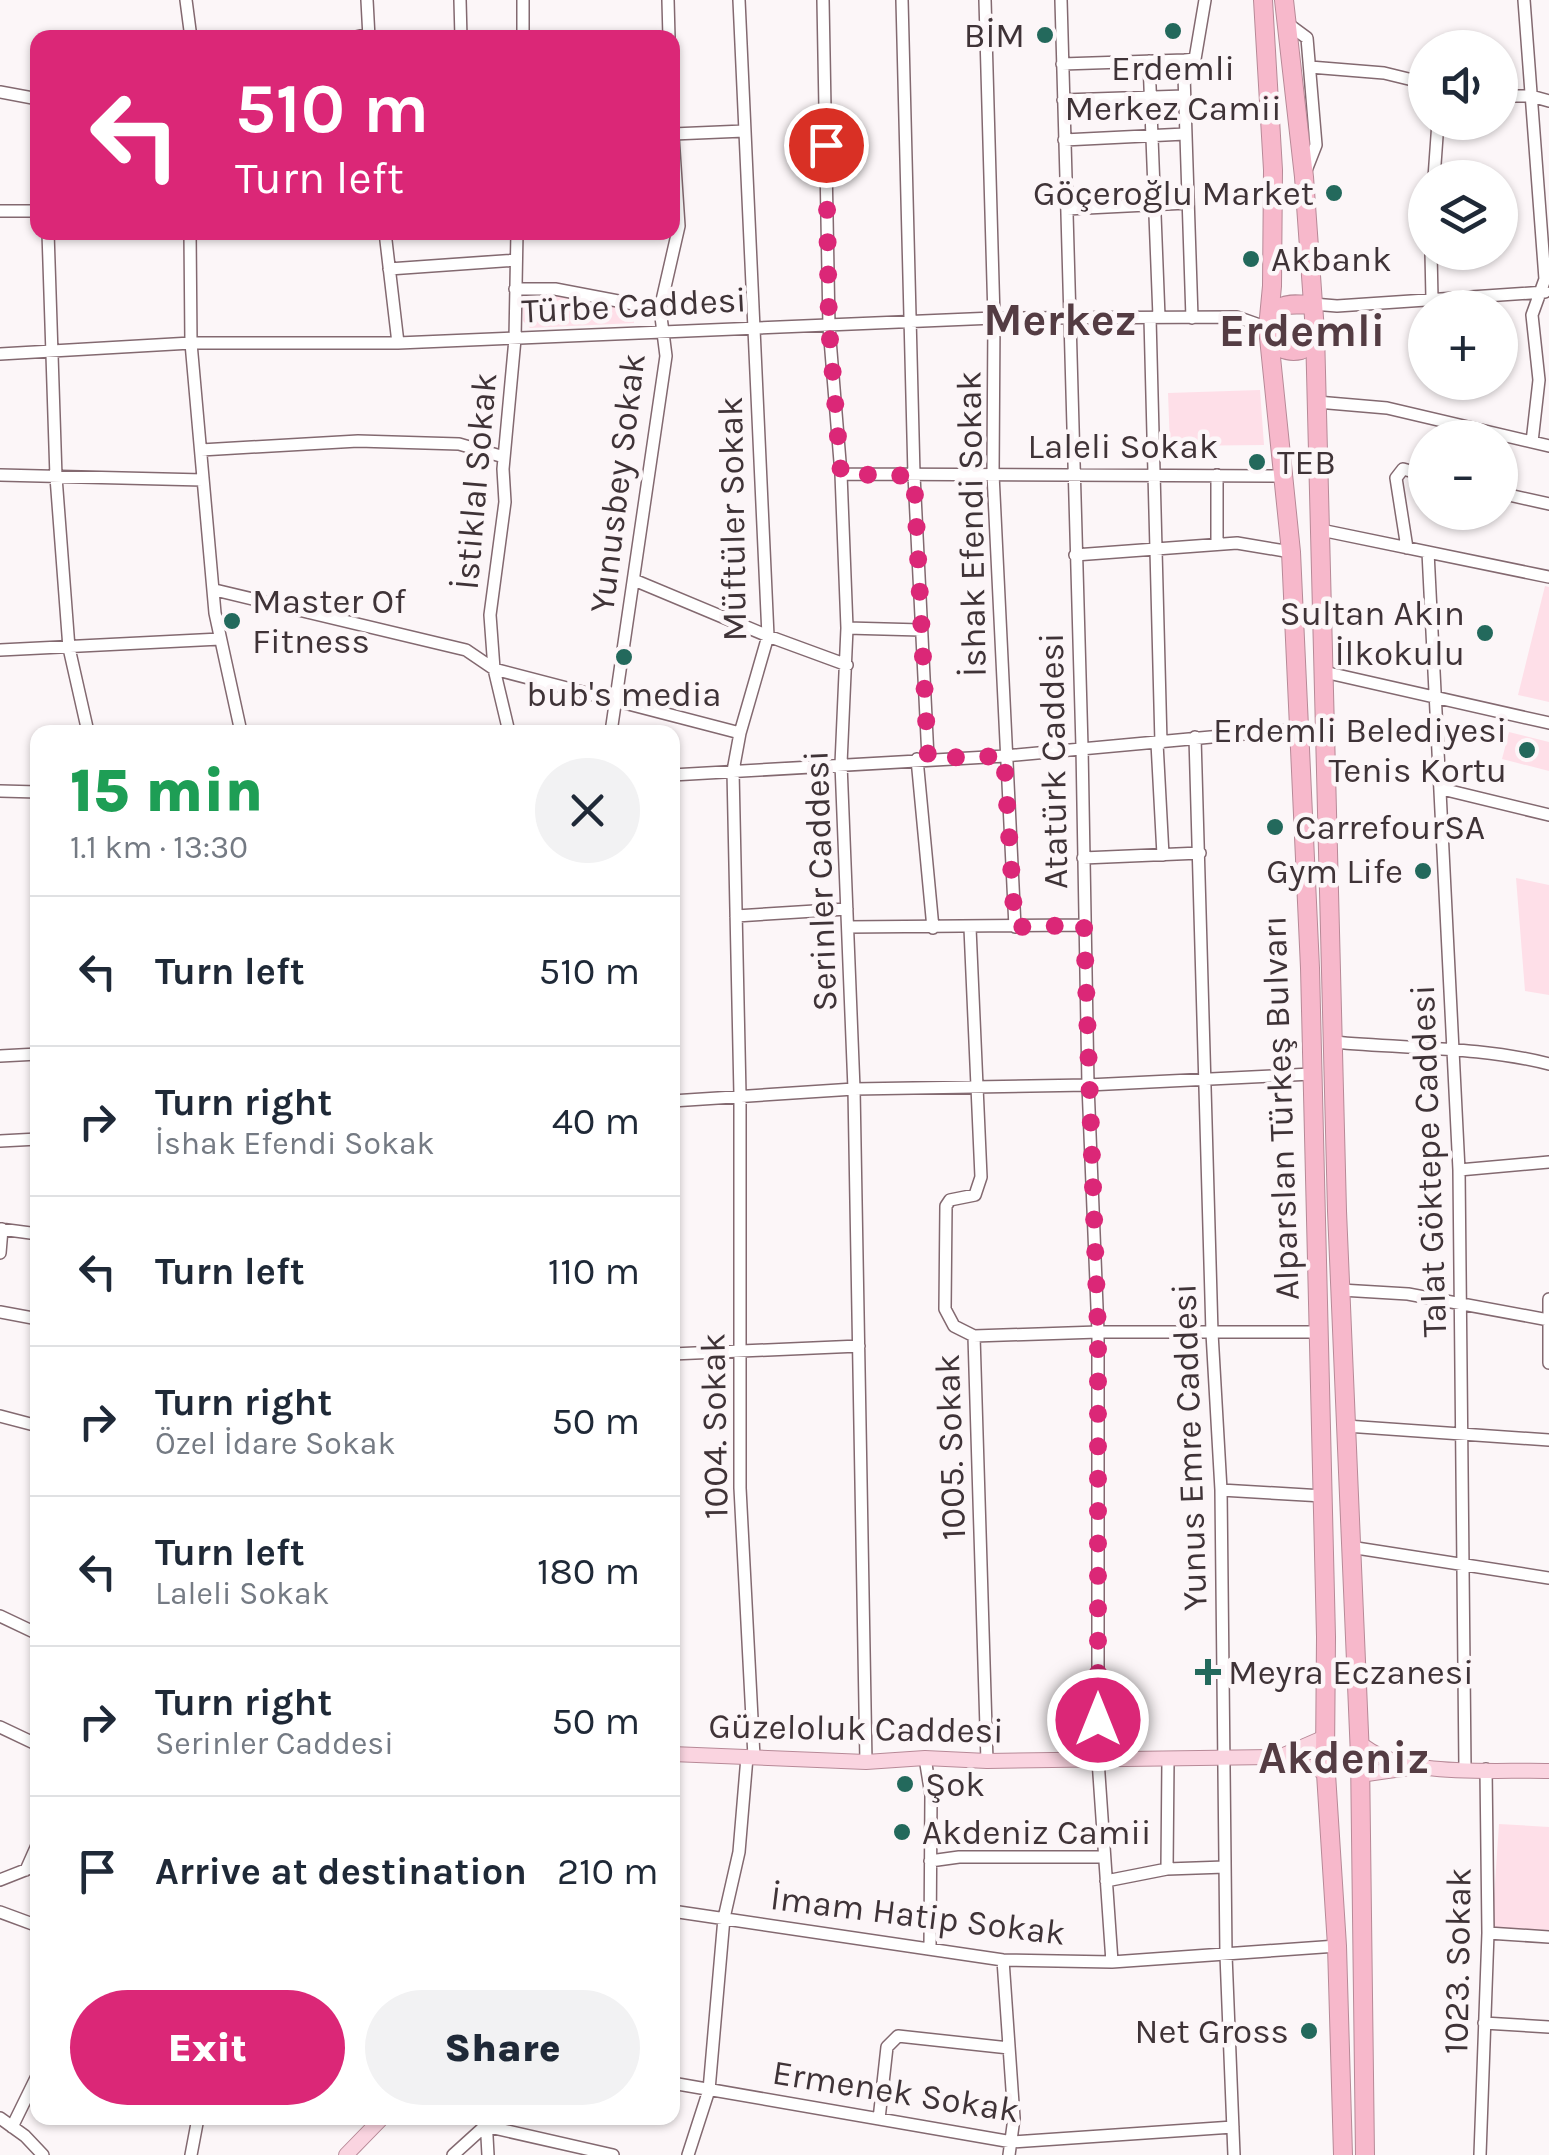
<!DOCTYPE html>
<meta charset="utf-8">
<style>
:root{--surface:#fff;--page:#f2f2f3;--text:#1f2937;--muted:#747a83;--line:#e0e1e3;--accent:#db2777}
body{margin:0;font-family:Karla,sans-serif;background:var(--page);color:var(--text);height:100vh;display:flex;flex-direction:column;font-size:38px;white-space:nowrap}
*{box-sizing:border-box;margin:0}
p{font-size:32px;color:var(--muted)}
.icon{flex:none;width:55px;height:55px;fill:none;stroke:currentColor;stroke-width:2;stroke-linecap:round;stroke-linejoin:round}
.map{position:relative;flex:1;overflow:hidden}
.sheet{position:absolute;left:30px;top:725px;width:650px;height:1400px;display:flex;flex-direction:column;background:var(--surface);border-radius:20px;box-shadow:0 2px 8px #0004}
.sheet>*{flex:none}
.banner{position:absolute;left:30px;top:30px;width:650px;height:210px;border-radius:20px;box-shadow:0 2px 8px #0004;background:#db2777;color:#fff;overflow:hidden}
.tools{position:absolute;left:1408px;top:30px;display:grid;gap:20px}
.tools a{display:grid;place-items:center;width:110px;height:110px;border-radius:50%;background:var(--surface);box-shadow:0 2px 8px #0004;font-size:50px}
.pin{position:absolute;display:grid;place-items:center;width:85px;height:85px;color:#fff;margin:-42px;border:5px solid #fff;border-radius:50%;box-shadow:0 2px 10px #0007}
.me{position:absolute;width:110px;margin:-55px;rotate:0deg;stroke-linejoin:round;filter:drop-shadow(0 0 8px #0008)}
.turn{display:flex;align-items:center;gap:35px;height:210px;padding:0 40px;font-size:45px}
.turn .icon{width:130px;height:130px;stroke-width:2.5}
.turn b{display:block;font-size:70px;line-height:85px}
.round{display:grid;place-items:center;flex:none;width:105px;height:105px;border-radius:52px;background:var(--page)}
.headline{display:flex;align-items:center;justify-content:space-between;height:170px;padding:0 40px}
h1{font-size:60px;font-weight:800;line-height:75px;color:#1e9e55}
.button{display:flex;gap:20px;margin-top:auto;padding:20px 40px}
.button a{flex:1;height:115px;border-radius:60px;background:var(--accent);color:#fff;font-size:40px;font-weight:800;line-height:115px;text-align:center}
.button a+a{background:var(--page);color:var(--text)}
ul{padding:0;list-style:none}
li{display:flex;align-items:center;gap:30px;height:150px;padding:0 40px;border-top:2px solid var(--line)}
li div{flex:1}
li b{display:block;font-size:38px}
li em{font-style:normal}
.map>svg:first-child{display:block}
.green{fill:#fedfe8}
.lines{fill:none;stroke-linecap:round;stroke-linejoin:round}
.minor-casing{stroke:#836970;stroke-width:14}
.major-casing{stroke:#b78997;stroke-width:16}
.highway-casing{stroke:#b78997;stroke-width:20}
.minor{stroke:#fff;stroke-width:11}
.major{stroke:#fad4e0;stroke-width:14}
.highway{stroke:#f7b8cb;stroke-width:18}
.route{stroke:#db2777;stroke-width:18;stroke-dasharray:0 32.4}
.poi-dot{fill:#23695c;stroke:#fcf6f8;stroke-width:4}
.labels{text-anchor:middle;stroke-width:9;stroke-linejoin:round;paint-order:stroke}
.poi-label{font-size:35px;fill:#3f3337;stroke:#fcf6f8;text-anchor:start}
.street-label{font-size:35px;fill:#3f3337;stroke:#fcf6f8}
.district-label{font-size:45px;font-weight:bold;fill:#543c43;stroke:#fcf6f8}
</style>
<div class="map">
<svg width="1549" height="2155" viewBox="0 0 1549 2155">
<rect width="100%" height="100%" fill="#fcf6f8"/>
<path class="green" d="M523 294 560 295 634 308V323L530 328 523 321Z
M1260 390 1264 445 1170 446 1168 393Z
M1545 586 1549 587V702L1518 695Z
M1509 732 1549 742V771L1502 759Z
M1516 878 1549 885V995L1525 991Z
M1499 1824 1549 1827V1931L1492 1928Z"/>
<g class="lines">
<g class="minor-casing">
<path id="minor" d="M186 0 191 38
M367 0 369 38
M460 0 461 38
M668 0 669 38
M739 0 768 636 740 733 733 771 740 1095V1488L754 1757
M823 0 829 327 841 474 847 628 841 764 854 1089 866 1762
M902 0 914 475 928 758
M985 0 994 318 993 474 1015 927
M1061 0 1082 747 1088 1085 1098 1332V1760L1112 1962
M1524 0 1545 279 1532 315 1539 380 1532 442
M1288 24 1307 38 1316 145 1305 173
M351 38 369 34
M523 38V0
M1149 61 1159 317
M1062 64 1185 60
M1310 67 1384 73 1425 83
M0 92 38 99
M1500 96H1531L1549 101
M1063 100 1184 96
M673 134 744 131
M1064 140 1185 134
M1434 178 1438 122
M1067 209 1187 203
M0 211H38
M48 232 56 477 69 648 88 732
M190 232 191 343 215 613 241 732
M385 232 398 343
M1431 252 1432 299
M389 269 516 260
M515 289H555L660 309
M1313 304 1337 306 1545 292
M1150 318 1161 743
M1192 318 1184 75 1185 60 1195 59 1205 0
M0 354 191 343H398L994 318 1237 317 1268 328
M1317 402 1387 408 1549 446
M201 450 358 441 459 444 504 457
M841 474 1284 476
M0 475 203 480
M1500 493 1549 504
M1321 530 1549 577
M1217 544V475
M1407 548 1396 478 1403 469 1425 475
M1428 552 1459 1170 1465 1768
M1075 555 1237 543 1291 552
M634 580 768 636 847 665
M215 590 466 650 494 669 740 733
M847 628 921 630
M0 650 220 639
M1324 672 1549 723
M509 732 494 669 490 615 505 502 503 469 515 339 517 232
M611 732 666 356 660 309 679 226 672 121
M1195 737 1212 1333 1221 1490 1226 1955 1234 2155
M1157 743 1163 855
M917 759 933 928
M672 775 1005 756 1298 729
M1442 789 1549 815
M0 791 38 792
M1083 858 1200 853
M736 916 847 909
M848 927 1083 925
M970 928 981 1177 975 1195 950 1200 946 1206 945 1309 954 1326 974 1336 987 1761
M1334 1042C1406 1049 1479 1046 1549 1064
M0 1056 38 1054
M672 1101 854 1089 1088 1085 1312 1074
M0 1141 38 1139
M1459 1170 1549 1162
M0 1229 38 1234
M0 1253 2 1229
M1341 1290 1408 1294 1549 1320
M1549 1299V1363
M0 1312 38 1319
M974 1336 1098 1332H1320
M672 1354 859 1346
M0 1416 38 1426
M1346 1426 1549 1440
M1221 1490 1323 1496
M1350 1547 1549 1578
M0 1616 38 1634
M0 1727 38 1745
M925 1758 931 1795 930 1948
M930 1861 959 1857H1104
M1167 1869 1168 1760
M26 1870 38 1843
M0 1880 38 1865
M1106 1881 1167 1869 1225 1867
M672 1911 1003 1960 1112 1962 1337 1946
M0 1912 38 1926
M1488 1933 1549 1937
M1003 1960 1014 2118 1009 2155
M1484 2023 1549 2027
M672 2083 1012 2142 1233 2127
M0 2118 25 2136 43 2155
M486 2118 488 2155
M879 2119 887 2047 898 2036 1009 2048
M12 2127 38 2074
M191 2155 198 2118
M453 2155 485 2126 613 2155
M688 2155 709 2090 724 1918 739 1852 747 1757
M1480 2155 1488 1933 1486 1769"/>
</g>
<g class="major-casing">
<path id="major" d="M1325 1737 1279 1757 1325 1772
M1358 1741C1398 1780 1495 1769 1549 1771
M672 1754 866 1762 925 1758 987 1761 1279 1757
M1360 1775 1409 1768
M346 2155 382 2118"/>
</g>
<g class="highway-casing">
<path id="highway" d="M1263 0 1273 170 1272 286 1268 328 1291 552 1310 968 1326 1637 1325 1758 1337 1946 1343 2155
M1284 0 1304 177 1315 332 1337 1211 1360 1756 1365 2155
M1313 304C1303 306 1291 302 1282 307 1254 320 1271 357 1301 350L1315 333"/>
</g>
<use href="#minor" class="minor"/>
<use href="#major" class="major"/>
<use href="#highway" class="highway"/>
</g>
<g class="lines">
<path class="route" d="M826 145 829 327 841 474 914 476 928 758 1004 756 1015 927 1084 925 1098 1332V1720"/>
</g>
<g class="poi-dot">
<circle cx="1173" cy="31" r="10"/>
<circle cx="1045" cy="35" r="10"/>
<circle cx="1334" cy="193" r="10"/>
<circle cx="1251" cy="259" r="10"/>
<circle cx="1257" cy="462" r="10"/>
<circle cx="232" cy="621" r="10"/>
<circle cx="1485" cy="633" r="10"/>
<circle cx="624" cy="657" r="10"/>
<circle cx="1527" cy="750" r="10"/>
<circle cx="1275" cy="827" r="10"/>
<circle cx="1423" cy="871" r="10"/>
<path d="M1203 1657h10v10h10v10h-10v10h-10v-10h-10v-10h10z"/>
<circle cx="905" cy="1784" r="10"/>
<circle cx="902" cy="1832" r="10"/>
<circle cx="1309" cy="2031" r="10"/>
</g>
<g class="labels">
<g class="poi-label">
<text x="1025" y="47" text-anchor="end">BİM</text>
<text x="1173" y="80" text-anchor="middle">Erdemli<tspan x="1173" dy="40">Merkez Camii</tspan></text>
<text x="1314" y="205" text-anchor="end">Göçeroğlu Market</text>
<text x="1271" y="271">Akbank</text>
<text x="1277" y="474">TEB</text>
<text x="252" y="613">Master Of<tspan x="252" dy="40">Fitness</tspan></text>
<text x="1465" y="625" text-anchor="end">Sultan Akın<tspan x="1465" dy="40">İlkokulu</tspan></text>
<text x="624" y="706" text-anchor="middle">bub's media</text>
<text x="1507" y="742" text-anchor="end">Erdemli Belediyesi<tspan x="1507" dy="40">Tenis Kortu</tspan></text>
<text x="1295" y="839">CarrefourSA</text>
<text x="1403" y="883" text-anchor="end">Gym Life</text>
<text x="1228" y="1684">Meyra Eczanesi</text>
<text x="925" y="1796">Şok</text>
<text x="922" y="1844">Akdeniz Camii</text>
<text x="1289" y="2043" text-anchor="end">Net Gross</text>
</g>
<g class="street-label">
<text transform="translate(634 305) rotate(-3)" y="12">Türbe Caddesi</text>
<text x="1123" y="458">Laleli Sokak</text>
<text transform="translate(475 481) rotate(-85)" y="12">İstiklal Sokak</text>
<text transform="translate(617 483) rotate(-83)" y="12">Yunusbey Sokak</text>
<text transform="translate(732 519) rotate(-91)" y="12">Müftüler Sokak</text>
<text transform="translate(971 524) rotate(-91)" y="12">İshak Efendi Sokak</text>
<text transform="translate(1053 761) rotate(-91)" y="12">Atatürk Caddesi</text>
<text transform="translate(820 881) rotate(-92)" y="12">Serinler Caddesi</text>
<text transform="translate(1280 1108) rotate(-92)" y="12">Alparslan Türkeş Bulvarı</text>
<text transform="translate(1428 1161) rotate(-92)" y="12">Talat Göktepe Caddesi</text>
<text transform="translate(714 1426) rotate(-91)" y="12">1004. Sokak</text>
<text transform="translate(950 1447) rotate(-92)" y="12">1005. Sokak</text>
<text transform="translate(1189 1447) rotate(-92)" y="12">Yunus Emre Caddesi</text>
<text transform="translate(856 1728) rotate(1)" y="12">Güzeloluk Caddesi</text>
<text transform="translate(918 1915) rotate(7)" y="12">İmam Hatip Sokak</text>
<text transform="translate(1457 1961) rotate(-89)" y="12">1023. Sokak</text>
<text transform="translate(896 2091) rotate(9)" y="12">Ermenek Sokak</text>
</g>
<g class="district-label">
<text x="1060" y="335">Merkez</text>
<text x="1302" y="346">Erdemli</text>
<text x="1344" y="1773">Akdeniz</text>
</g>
</g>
</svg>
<div class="tools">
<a><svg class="icon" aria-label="sound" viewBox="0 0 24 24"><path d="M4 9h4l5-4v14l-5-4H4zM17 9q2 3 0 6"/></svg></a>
<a><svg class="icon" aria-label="layers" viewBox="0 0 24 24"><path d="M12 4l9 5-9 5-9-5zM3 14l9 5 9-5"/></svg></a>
<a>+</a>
<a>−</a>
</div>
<div class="pin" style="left:826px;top:145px;background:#d93025"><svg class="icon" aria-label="arrive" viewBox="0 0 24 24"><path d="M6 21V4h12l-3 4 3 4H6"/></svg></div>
<svg class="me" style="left:1098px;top:1720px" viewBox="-20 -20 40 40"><circle r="17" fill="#db2777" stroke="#fff" stroke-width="3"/><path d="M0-11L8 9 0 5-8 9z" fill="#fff"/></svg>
<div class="banner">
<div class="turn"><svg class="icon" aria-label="left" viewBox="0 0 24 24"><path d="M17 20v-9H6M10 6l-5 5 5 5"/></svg><div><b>510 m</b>Turn left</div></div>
</div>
<section class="sheet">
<div class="headline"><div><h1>15 min</h1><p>1.1 km · 13:30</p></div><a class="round"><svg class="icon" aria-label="close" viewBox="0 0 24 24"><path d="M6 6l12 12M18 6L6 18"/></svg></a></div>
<ul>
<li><svg class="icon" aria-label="left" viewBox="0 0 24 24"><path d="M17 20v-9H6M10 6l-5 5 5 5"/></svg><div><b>Turn left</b></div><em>510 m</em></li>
<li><svg class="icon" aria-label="right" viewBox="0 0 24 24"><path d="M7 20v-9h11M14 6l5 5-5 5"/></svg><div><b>Turn right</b><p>İshak Efendi Sokak</p></div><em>40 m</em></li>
<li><svg class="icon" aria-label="left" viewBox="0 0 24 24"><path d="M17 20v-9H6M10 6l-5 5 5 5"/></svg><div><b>Turn left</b></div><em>110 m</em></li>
<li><svg class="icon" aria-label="right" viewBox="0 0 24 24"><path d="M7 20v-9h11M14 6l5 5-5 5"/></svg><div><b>Turn right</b><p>Özel İdare Sokak</p></div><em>50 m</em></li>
<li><svg class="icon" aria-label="left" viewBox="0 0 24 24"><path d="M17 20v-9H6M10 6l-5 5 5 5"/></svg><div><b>Turn left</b><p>Laleli Sokak</p></div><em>180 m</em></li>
<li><svg class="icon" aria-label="right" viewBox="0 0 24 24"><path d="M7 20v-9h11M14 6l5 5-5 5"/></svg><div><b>Turn right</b><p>Serinler Caddesi</p></div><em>50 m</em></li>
<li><svg class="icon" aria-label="arrive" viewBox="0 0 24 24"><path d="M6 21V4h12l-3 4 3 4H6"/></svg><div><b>Arrive at destination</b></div><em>210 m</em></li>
</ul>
<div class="button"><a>Exit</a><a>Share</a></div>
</section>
</div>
